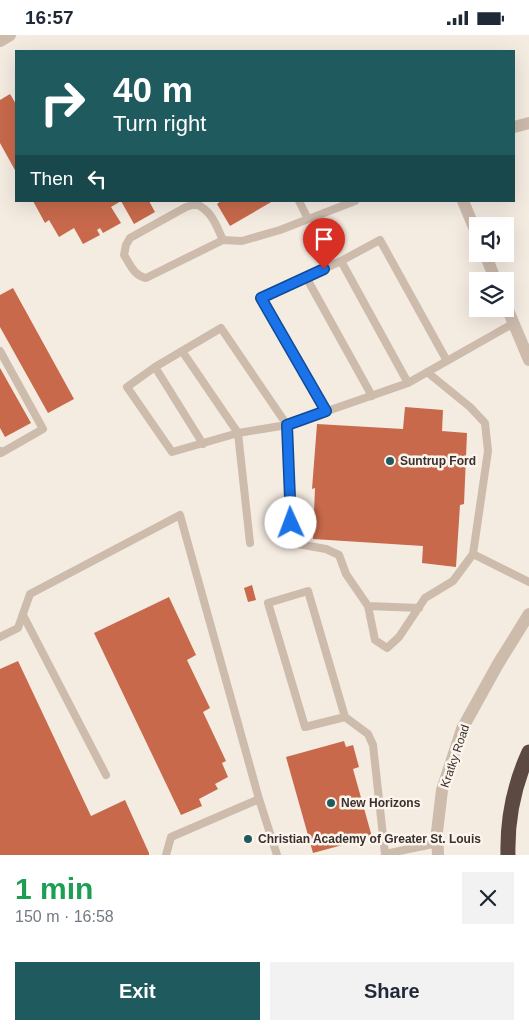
<!DOCTYPE html>
<meta charset="utf-8">
<style>
:root{--surface:#fff;--page:#f2f2f3;--text:#1f2937;--muted:#747a83;--accent:#1f5a5e}
body{margin:0;font-family:Helvetica,sans-serif;background:var(--page);color:var(--text);height:100vh;display:flex;flex-direction:column;font-size:19px;white-space:nowrap}
*{box-sizing:border-box;margin:0}
p{font-size:16px;color:var(--muted)}
.icon{flex:none;width:28px;height:28px;fill:none;stroke:currentColor;stroke-width:2;stroke-linecap:round;stroke-linejoin:round}
.map{position:relative;height:820px;overflow:hidden}
.drawer{display:flex;flex-direction:column;background:var(--surface);flex:1}
.drawer>*{flex:none}
.guide{position:absolute;left:15px;top:15px;width:500px;height:152px;border-radius:0px;box-shadow:0 5px 20px #0002;background:#1f5a5e;color:#fff;overflow:hidden}
.fabs{position:absolute;left:469px;top:182px;display:grid;gap:10px}
.fabs a{display:grid;place-items:center;width:45px;height:45px;border-radius:0px;background:var(--surface);box-shadow:0 5px 20px #0002;font-size:25px}
.pin{position:absolute;display:grid;place-items:center;width:42px;height:42px;color:#fff;margin:-51px -21px;border-radius:50% 50% 50% 0;rotate:-45deg;box-shadow:0 0 5px #0007}
.pin .icon{rotate:45deg}
.me{position:absolute;width:55px;margin:-28px;rotate:358deg;stroke-linejoin:round;filter:drop-shadow(0 0 4px #0008)}
.turn{display:flex;align-items:center;gap:18px;height:105px;padding:0 15px;font-size:22px}
.turn .icon{width:65px;height:65px;stroke-width:2.5}
.turn b{display:block;font-size:35px;line-height:42px}
.then{display:flex;align-items:center;height:48px;padding:0 15px;background:#0003;gap:10px;font-size:19px}
.round{display:grid;place-items:center;flex:none;width:52px;height:52px;border-radius:0px;background:var(--page)}
.headline{display:flex;align-items:center;justify-content:space-between;height:85px;padding:0 15px}
h1{font-size:30px;font-weight:600;line-height:38px;color:#1e9e55}
.action{display:flex;gap:10px;margin-top:auto;padding:10px 15px}
.action a{flex:1;height:58px;border-radius:0px;background:var(--accent);color:#fff;font-size:20px;font-weight:600;line-height:58px;text-align:center}
.action a+a{background:var(--page);color:var(--text)}
.status{display:flex;justify-content:space-between;align-items:center;height:35px;padding:0 25px;background:var(--surface);direction:ltr}
.status svg{height:14px;fill:currentColor}
.map>svg:first-child{display:block}
.building{fill:#c8694b}
.lines{fill:none;stroke-linecap:round;stroke-linejoin:round}
.lane{stroke:#cdbbac;stroke-width:8}
.street{stroke:#cdbbac;stroke-width:12}
.highway{stroke:#5c4a42;stroke-width:15}
.route-casing{stroke:#114b97;stroke-width:12}
.route{stroke:#1a73e8;stroke-width:9}
.poi-dot{fill:#1f5a5e;stroke:#fbf5ee;stroke-width:2}
.labels{text-anchor:middle;stroke-width:5;stroke-linejoin:round;paint-order:stroke}
.poi-label{font-size:12px;font-weight:bold;fill:#3b302b;stroke:#fbf5ee;text-anchor:start}
.street-label{font-size:12px;fill:#3b302b;stroke:#fbf5ee}
</style>
<div class="status"><b>16:57</b><svg viewBox="0 0 49 12"><path d="M0 12V9h3v3zM5 12V6h3v6zM10 12V3h3v9zM15 12V0h3v12zM26 1h20v11H26zM47 4h2v5h-2z"/></svg></div>
<div class="map">
<svg width="529" height="820" viewBox="0 0 529 820">
<rect width="100%" height="100%" fill="#f4ebe1"/>
<path class="building" d="M10 59 16 69V137L0 108V65Z
M33 166H149L155 177 134 189 121 166 111 172 121 188 103 198 100 193 97 195 100 200 83 209 74 193 59 202 49 185 45 188Z
M221 166H273L230 191 217 169Z
M13 253 74 364 48 378 0 292V260Z
M0 333 31 388 5 402 0 393Z
M405 372 443 375 442 396 467 398 464 469 460 470 456 532 422 528 423 511 313 504 315 453 312 454 317 389 403 394Z
M252 550 256 565 248 567 244 553Z
M169 562 196 620 187 625 210 673 203 677 226 726 222 728 228 742 215 749 218 754 199 764 202 771 181 780 94 598Z
M18 626 91 781 125 765 149 818V820H0V634Z
M344 706 346 712 353 710 359 732 353 734 372 802 313 818 286 722Z"/>
<g class="lines">
<path class="lane" d="M299 166 308 184
M223 205C216 190 212 176 196 169L186 172 130 203 126 210 124 220C130 229 134 241 146 243L223 205 242 206 280 195 355 166
M306 242 341 226
M0 316 43 394 1 418 0 416
M182 316 238 398 250 508
M155 332 203 409
M427 337 470 372 485 388 488 416 473 519 453 546 425 563 399 602 387 613 375 605 368 571 346 539 339 520 326 514 292 508 287 390 221 293 155 332 127 352 172 417 238 398 287 390 408 348 514 288
M408 348 341 226 380 205 447 326
M326 376 261 263 306 242 372 361
M473 519 529 547
M368 571 419 573
M23 580 106 740
M0 602 18 593 30 559 180 480 259 764
M345 682 308 556 268 568 305 692 345 682 368 699 373 710 385 819 438 808
M166 820 171 802 259 764 277 820"/>
<path class="street" d="M0 6 10 0
M514 92 529 88
M463 166 478 202
M485 219 496 246
M505 268 529 325
M438 820 437 797 442 755 462 694 498 629 529 579"/>
<path class="highway" d="M508 820C507 784 514 750 529 717"/>
</g>
<g class="lines">
<g class="route-casing">
<path id="route" d="M291 488 287 390 326 376 261 263 324 234"/>
</g>
<use href="#route" class="route"/>
</g>
<g class="poi-dot">
<circle cx="390" cy="426" r="5"/>
<circle cx="331" cy="768" r="5"/>
<circle cx="248" cy="804" r="5"/>
</g>
<g class="labels">
<g class="poi-label">
<text x="400" y="430">Suntrup Ford</text>
<text x="341" y="772">New Horizons</text>
<text x="258" y="808">Christian Academy of Greater St. Louis</text>
</g>
<g class="street-label">
<text transform="translate(455 721) rotate(-71)" y="4">Kratky Road</text>
</g>
</g>
</svg>
<div class="fabs">
<a><svg class="icon" aria-label="sound" viewBox="0 0 24 24"><path d="M4 9h4l5-4v14l-5-4H4zM17 9q2 3 0 6"/></svg></a>
<a><svg class="icon" aria-label="layers" viewBox="0 0 24 24"><path d="M12 4l9 5-9 5-9-5zM3 14l9 5 9-5"/></svg></a>
</div>
<div class="pin" style="left:324px;top:234px;background:#d93025"><svg class="icon" aria-label="arrive" viewBox="0 0 24 24"><path d="M6 21V4h12l-3 4 3 4H6"/></svg></div>
<svg class="me" style="left:291px;top:488px" viewBox="-20 -20 40 40"><circle r="19" fill="#fff"/><path d="M0-13L10 11 0 6-10 11z" fill="#1a73e8"/></svg>
<div class="guide">
<div class="turn"><svg class="icon" aria-label="right" viewBox="0 0 24 24"><path d="M7 20v-9h11M14 6l5 5-5 5"/></svg><div><b>40 m</b>Turn right</div></div>
<div class="then">Then<svg class="icon" aria-label="left" viewBox="0 0 24 24"><path d="M17 20v-9H6M10 6l-5 5 5 5"/></svg></div>
</div>
</div>
<section class="drawer">
<div class="headline"><div><h1>1 min</h1><p>150 m · 16:58</p></div><a class="round"><svg class="icon" aria-label="close" viewBox="0 0 24 24"><path d="M6 6l12 12M18 6L6 18"/></svg></a></div>
<div class="action"><a>Exit</a><a>Share</a></div>
</section>
